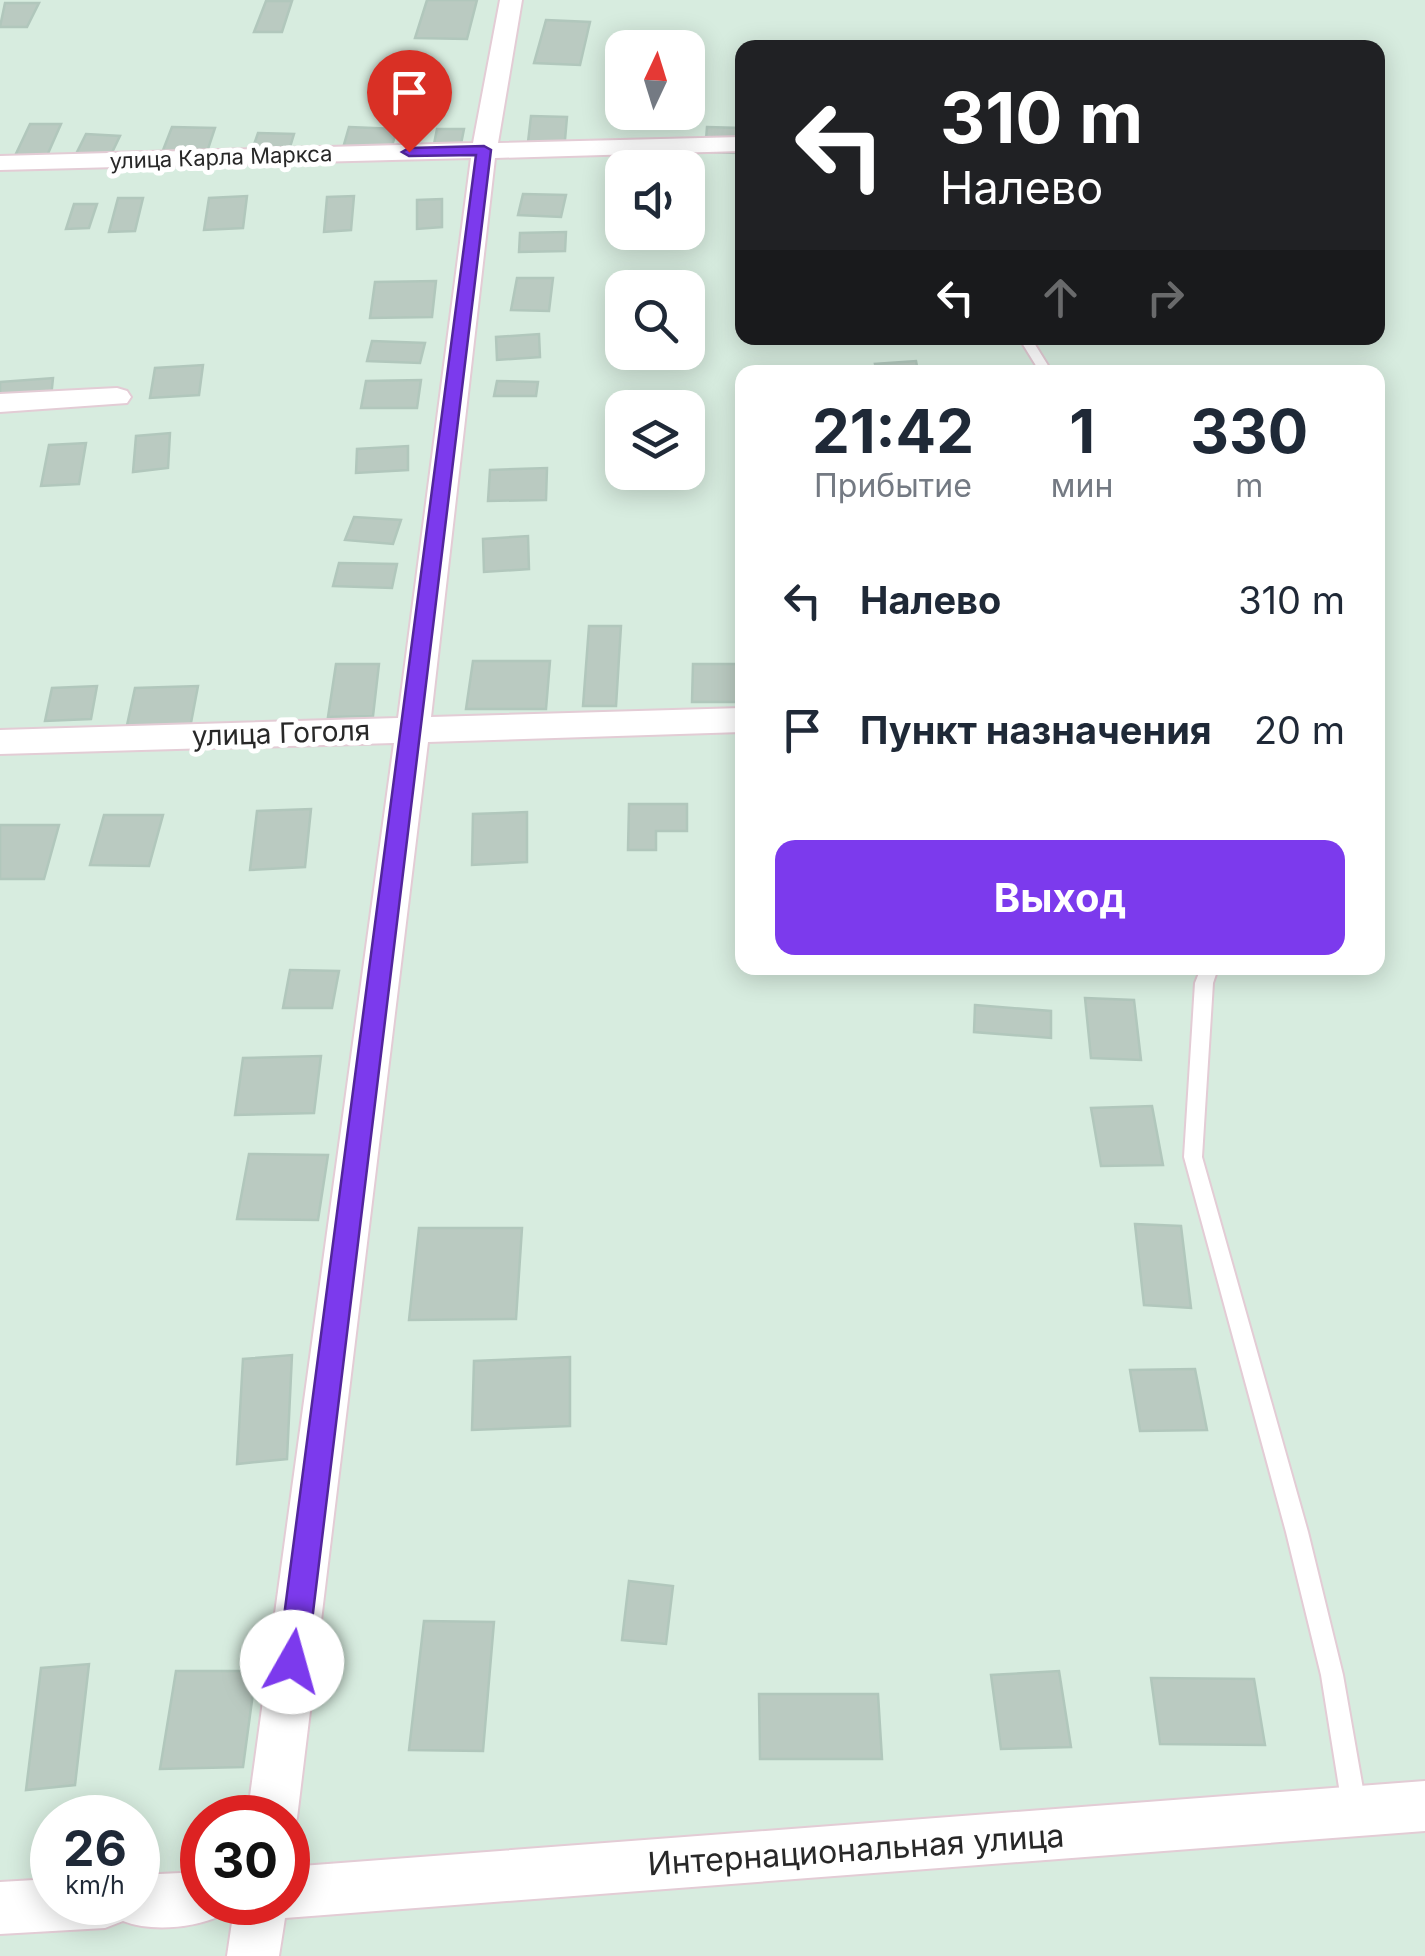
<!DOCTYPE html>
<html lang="ru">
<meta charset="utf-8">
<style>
:root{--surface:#fff;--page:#f6f6f7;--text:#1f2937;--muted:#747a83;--accent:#7c3aed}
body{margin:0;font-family:Inter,sans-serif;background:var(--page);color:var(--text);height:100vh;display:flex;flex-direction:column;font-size:38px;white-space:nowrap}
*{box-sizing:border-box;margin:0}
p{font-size:32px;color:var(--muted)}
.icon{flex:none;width:55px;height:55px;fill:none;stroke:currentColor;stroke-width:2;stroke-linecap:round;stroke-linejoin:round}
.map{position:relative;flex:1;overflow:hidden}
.drawer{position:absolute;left:735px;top:365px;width:650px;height:610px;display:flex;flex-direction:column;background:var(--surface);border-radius:20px;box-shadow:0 5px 25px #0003}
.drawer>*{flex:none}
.top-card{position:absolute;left:735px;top:40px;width:650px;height:305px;border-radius:20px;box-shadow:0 5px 25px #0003;background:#202124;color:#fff;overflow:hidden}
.needle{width:65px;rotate:4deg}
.fabs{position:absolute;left:605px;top:30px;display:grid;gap:20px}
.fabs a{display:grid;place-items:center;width:100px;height:100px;border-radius:20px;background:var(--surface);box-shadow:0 5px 25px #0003;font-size:50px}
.speed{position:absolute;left:30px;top:1795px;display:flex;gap:20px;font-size:50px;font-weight:700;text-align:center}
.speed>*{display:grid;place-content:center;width:130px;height:130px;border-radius:50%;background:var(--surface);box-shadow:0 5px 25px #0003;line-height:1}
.speed small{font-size:25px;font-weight:400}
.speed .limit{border:15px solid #d22;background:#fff;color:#111}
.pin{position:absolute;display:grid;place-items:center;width:85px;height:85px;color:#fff;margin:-102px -42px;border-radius:50% 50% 50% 0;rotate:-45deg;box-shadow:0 0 10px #0007}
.pin .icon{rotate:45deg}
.me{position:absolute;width:110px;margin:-55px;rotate:7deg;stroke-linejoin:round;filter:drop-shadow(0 0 8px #0008)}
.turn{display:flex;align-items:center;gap:35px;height:210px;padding:0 40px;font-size:45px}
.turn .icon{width:130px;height:130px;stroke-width:2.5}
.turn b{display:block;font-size:70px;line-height:85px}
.lanes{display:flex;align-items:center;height:95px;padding:0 40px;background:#0003;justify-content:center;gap:50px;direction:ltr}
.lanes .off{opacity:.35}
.eta{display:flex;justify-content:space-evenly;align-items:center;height:170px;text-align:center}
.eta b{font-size:60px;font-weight:700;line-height:70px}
.action{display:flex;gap:20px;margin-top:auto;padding:20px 40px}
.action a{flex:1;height:115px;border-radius:20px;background:var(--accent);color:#fff;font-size:40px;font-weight:700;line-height:115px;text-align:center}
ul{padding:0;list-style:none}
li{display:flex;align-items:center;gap:30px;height:130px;padding:0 40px}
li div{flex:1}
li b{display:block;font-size:38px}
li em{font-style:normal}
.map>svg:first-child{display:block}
.building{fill:#bacac1;stroke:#b1c7bc;stroke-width:2.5}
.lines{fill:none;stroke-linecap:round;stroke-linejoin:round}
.lane-casing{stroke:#e3ccd5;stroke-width:4}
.street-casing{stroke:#e3ccd5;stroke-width:4}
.lane{fill:#fff;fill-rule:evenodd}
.street{fill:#fff;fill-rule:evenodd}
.route{fill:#7c3aed;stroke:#51269a;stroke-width:2.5}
.labels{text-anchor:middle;stroke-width:10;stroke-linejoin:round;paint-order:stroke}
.far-street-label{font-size:22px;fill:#282828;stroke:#fff}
.street-label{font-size:28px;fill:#282828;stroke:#fff}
.near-street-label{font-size:32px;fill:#282828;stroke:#fff}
</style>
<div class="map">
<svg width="1425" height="1956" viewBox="0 0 1425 1956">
<rect width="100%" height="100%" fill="#d7ecdf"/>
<path class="building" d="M427 0H477L467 39 415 38Z
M266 1H292L282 32H254Z
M5 3H39L27 27H0Z
M546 20 590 22 580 65 534 63Z
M531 116 567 117 564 151H527Z
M30 124H61L46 158H14Z
M172 127 215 128 205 158H160Z
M349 127 397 129 389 156 341 155Z
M707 127 741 128 739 153 705 152Z
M437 129H464L459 154H432Z
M258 133 294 134 287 157 250 156Z
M86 134 120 136 108 161 73 160Z
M523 194 566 195 561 217 518 215Z
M247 196 243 228 204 230 209 198Z
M354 196 351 230 324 232 327 197Z
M118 198H143L135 231 109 232Z
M442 199V227L417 229V200Z
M74 204H97L89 228 66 229Z
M566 232 565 251 519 252 520 233Z
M517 278H553L549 311 511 310Z
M436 281 432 317 370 318 375 282Z
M539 334 540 357 497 360 496 337Z
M372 341 425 343 420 363 367 361Z
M916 361 918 372H877L875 364Z
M203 365 199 395 150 398 155 368Z
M53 378 51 397 0 402V382Z
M421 380 417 408H361L366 381Z
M497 381 538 382 536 396H494Z
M170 433 168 468 133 472 136 436Z
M86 443 79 484 41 486 49 445Z
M408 446V470L356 473 357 449Z
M547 468 546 500 488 501 490 470Z
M354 517 401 520 393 544 345 540Z
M528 536 529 569 484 572 483 539Z
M339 563 397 564 392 588 333 586Z
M589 626H621L616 706H583Z
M473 661H550L546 709H466Z
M336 664H379L373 716 328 717Z
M693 664H742V702H692Z
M97 686 91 719 45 721 52 688Z
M198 686 190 728 126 730 135 688Z
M629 804H687V831H656V850H628Z
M311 809 305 867 250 870 257 811Z
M527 812V862L472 865 473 814Z
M104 815H163L149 866 90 865Z
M0 825H59L44 879H0Z
M290 970 339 971 332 1008H283Z
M1085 998 1134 1000 1141 1060 1091 1058Z
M975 1005 1051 1011V1038L974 1032Z
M321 1056 314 1113 235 1115 243 1058Z
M1152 1106 1163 1165 1101 1166 1091 1108Z
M249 1154 328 1155 318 1220 237 1219Z
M1135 1224 1181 1226 1191 1308 1144 1305Z
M419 1228H522L516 1319 409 1320Z
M292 1355 287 1459 237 1464 243 1359Z
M570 1357V1426L472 1430 474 1361Z
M1195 1369 1207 1430 1140 1431 1130 1370Z
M629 1581 673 1586 666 1644 622 1640Z
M424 1621 494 1622 483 1751 409 1750Z
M89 1664 75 1785 26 1790 41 1668Z
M176 1671H256L243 1767 160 1769Z
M1059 1671 1071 1747 1001 1749 991 1675Z
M1151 1678 1254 1679 1265 1745 1160 1744Z
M759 1694H878L882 1759H760Z"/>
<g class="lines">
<g class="lane-casing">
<path id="lane" d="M1019 338H1031L1052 372H1040Z
M1201 968H1218L1213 983 1202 1157 1308 1532 1343 1675 1366 1806 1362 1814 1354 1818 1346 1814 1342 1806 1321 1675 1286 1532 1184 1157 1195 983Z"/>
</g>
<g class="street-casing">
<path id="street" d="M500 0H522L498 143 742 137V151L495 158 431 717 742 708V732L428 742 297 1818 288 1837V1818H247L394 743 0 754V730L398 718 471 158 0 170V156L473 143Z
M117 388 127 391 131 397 127 403 0 412V394Z
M1425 1781V1831L285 1918 279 1956H227L235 1902H288V1867Z
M202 1872V1902H226L220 1916C193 1928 151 1932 123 1921L105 1928 0 1934V1882L52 1879V1902H138V1875Z"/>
</g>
<use href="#lane" class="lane"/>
<use href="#street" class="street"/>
</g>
<path class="route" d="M484 146 491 150 307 1662 303 1672 292 1677 282 1672 278 1662 476 155 409 156 402 152 409 148Z"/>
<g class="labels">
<g class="far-street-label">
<text transform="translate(221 157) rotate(-2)" y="8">улица Карла Маркса</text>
</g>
<g class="street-label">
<text transform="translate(281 733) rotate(-2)" y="10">улица Гоголя</text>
</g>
<g class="near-street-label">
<text transform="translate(856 1850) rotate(-4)" y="11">Интернациональная улица</text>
</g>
</g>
</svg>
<div class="fabs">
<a><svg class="needle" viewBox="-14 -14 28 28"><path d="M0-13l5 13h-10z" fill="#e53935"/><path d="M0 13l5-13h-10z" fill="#747a83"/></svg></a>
<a><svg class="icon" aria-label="sound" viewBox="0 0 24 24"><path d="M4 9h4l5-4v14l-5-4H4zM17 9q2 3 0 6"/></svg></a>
<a><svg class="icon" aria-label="search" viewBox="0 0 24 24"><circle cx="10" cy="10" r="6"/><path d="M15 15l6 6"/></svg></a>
<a><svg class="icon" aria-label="layers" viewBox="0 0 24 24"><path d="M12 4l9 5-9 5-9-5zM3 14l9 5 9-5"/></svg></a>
</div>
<div class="speed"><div>26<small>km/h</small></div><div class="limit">30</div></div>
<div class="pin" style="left:409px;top:152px;background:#d93025"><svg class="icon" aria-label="arrive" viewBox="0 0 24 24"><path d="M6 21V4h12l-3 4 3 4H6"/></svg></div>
<svg class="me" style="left:292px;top:1662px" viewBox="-20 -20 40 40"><circle r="19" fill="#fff"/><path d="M0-13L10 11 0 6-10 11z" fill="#7c3aed"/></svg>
<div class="top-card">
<div class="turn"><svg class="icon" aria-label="left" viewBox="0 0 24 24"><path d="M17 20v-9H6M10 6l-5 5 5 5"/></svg><div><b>310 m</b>Налево</div></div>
<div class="lanes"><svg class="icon" aria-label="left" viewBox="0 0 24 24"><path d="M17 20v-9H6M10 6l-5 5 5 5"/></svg><svg class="icon off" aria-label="ahead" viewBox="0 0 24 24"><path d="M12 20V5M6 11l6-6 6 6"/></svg><svg class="icon off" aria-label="right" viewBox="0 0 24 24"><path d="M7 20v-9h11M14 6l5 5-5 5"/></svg></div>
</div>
<section class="drawer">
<div class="eta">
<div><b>21:42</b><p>Прибытие</p></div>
<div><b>1</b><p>мин</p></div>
<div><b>330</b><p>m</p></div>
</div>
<ul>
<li><svg class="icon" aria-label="left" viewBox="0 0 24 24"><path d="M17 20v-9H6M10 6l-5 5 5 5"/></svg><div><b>Налево</b></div><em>310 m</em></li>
<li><svg class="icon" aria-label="arrive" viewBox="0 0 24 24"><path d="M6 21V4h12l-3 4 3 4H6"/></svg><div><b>Пункт назначения</b></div><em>20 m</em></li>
</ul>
<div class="action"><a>Выход</a></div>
</section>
</div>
